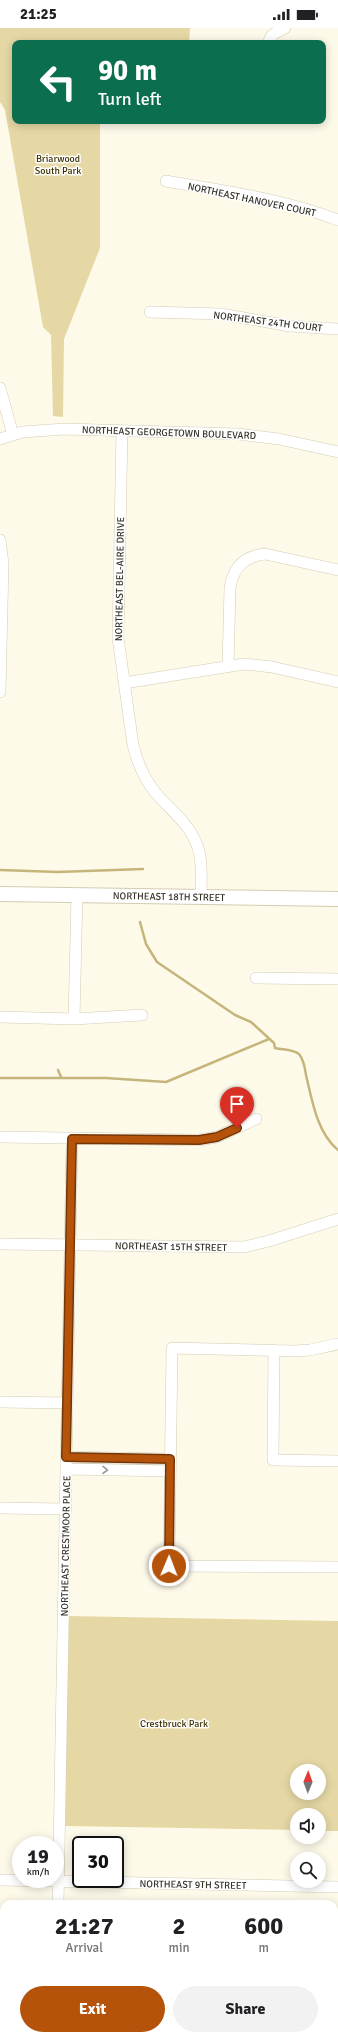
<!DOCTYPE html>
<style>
:root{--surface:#fff;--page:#f2f2f2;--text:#202124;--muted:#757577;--accent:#b45309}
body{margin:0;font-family:Signika,sans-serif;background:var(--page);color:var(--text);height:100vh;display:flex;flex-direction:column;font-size:15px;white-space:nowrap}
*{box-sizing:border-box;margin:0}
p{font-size:13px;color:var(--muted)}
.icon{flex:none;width:22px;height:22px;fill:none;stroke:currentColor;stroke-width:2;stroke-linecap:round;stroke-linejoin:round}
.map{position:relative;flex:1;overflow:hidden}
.side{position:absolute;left:0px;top:1872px;width:338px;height:140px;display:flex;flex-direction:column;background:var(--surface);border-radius:12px 12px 0 0;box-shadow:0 2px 10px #0003}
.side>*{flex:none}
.top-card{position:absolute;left:12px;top:12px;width:314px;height:84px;border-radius:8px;box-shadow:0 2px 10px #0003;background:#0b6e4f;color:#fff;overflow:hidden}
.needle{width:26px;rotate:1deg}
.buttons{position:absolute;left:290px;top:1736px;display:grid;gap:8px}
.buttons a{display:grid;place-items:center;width:36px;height:36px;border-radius:50%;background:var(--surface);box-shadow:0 2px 10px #0003;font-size:20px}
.speed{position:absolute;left:12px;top:1808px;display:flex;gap:8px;font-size:20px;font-weight:700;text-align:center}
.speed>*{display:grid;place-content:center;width:52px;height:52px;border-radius:50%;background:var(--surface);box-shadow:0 2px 10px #0003;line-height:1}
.speed small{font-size:10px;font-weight:400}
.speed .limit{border:2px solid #111;border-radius:6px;background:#fff;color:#111}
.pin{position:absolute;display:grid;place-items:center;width:34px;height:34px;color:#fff;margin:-41px -17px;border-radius:50% 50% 50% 0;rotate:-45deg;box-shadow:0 0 4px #0007}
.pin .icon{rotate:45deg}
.me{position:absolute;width:44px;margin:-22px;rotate:1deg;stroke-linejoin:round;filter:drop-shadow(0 0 3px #0008)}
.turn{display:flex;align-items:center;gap:14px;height:84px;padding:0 20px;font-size:18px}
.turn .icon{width:52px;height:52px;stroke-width:2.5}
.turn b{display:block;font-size:28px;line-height:34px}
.eta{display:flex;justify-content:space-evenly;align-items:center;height:68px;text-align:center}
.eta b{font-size:24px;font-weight:700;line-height:28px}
.primary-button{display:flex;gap:8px;margin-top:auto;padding:8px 20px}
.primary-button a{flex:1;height:46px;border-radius:24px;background:var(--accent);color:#fff;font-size:16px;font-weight:700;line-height:46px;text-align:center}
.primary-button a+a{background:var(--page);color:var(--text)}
.status{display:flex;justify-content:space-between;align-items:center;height:28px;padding:0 20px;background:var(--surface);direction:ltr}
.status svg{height:11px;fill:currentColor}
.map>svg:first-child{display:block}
.green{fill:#e6d8a5;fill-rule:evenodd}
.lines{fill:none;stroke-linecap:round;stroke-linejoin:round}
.stream{stroke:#c6b57b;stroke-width:2.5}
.minor-casing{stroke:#d3ccb2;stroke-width:12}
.major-casing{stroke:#d3ccb2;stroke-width:16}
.minor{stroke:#fff;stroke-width:11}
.major{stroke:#fff;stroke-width:14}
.oneway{stroke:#9a9894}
.route-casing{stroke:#753606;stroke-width:10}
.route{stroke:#b45309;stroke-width:7}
.labels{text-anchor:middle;stroke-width:3;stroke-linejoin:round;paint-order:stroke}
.park-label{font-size:10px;fill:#3d3100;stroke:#fff}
.street-label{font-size:10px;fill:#353228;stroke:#fff}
</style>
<div class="status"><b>21:25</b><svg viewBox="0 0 49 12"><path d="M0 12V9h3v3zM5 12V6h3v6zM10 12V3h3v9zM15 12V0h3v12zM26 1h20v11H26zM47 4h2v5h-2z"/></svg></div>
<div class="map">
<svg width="338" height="2012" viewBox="0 0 338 2012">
<rect width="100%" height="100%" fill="#fefaea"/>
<path class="green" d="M0 0H190L189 15H15V93H100V220L64 311 63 389 53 388 51 307 43 299 5 82 0 74Z
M68 1588 338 1593V1803H319V1787H297V1802L65 1798ZM297 1743H319V1765H297Z"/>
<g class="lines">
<path class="stream" d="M0 842 58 844 143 841
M140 894 146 916 157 934 235 987 251 994 274 1015 275 1020C283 1022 292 1021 299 1026 304 1032 305 1040 306 1047 312 1072 317 1105 338 1122
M58 1042 61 1049
M0 1050H106L166 1054 269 1011"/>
<g class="minor-casing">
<path id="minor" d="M268 15 272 7 285 0
M166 153C223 163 284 171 338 192
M150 284 221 286 290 298 338 301
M0 360 13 407
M122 403 118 610 133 717C137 734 144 750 155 764 170 782 189 795 197 817 203 833 201 852 201 869
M0 411 22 404 65 401 238 406 279 411 338 424
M0 512 3 536 0 664
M228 638 230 560C233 540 244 528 265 526L338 542
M124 655 244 636 272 639 338 654
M256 950 338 951
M0 989 74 991 142 987
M74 991 77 867
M0 1109 199 1112 217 1109 256 1091
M0 1216 244 1219 269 1213 338 1191
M338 1316 310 1322 294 1323 172 1320 169 1538 338 1539
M274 1322 273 1432 338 1433
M0 1374 67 1375
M66 1429 170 1431
M66 1441 169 1443
M0 1480 66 1481
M0 1852 338 1859
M58 1876 72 1111
M0 1956H4
M334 1963H338
M56 2012V2008"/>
</g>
<g class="major-casing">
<path id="major" d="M0 866 338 871"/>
</g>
<use href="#minor" class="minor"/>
<use href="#major" class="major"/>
</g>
<defs><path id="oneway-chevron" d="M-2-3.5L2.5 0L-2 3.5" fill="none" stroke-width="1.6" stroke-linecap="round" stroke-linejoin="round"/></defs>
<use class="oneway" href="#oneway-chevron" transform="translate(105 1442) rotate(1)"/>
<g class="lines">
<g class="route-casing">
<path id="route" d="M169 1538 170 1431 66 1429 72 1111 199 1112 217 1109 237 1100"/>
</g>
<use href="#route" class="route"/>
</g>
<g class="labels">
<g class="park-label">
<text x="58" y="134">Briarwood<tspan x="58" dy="12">South Park</tspan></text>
<text x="174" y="1699">Crestbruck Park</text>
</g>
<g class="street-label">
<text transform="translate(252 171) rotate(12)" y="4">NORTHEAST HANOVER COURT</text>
<text transform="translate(268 293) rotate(7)" y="4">NORTHEAST 24TH COURT</text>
<text transform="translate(169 404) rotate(2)" y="4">NORTHEAST GEORGETOWN BOULEVARD</text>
<text transform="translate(119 551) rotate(-89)" y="4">NORTHEAST BEL-AIRE DRIVE</text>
<text transform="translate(169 868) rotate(1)" y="4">NORTHEAST 18TH STREET</text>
<text transform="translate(171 1218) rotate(1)" y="4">NORTHEAST 15TH STREET</text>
<text transform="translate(65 1518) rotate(-89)" y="4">NORTHEAST CRESTMOOR PLACE</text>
<text transform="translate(193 1856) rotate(1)" y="4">NORTHEAST 9TH STREET</text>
</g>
</g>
</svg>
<div class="buttons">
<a><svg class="needle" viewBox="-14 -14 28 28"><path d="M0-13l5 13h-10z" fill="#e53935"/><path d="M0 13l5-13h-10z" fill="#757577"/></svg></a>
<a><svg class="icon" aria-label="sound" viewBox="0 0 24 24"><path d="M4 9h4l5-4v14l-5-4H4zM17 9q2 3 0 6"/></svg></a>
<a><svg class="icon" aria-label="search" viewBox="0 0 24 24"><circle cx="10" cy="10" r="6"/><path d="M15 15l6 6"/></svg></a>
</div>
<div class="speed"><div>19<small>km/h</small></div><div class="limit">30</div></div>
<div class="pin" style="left:237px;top:1100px;background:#d93025"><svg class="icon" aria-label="arrive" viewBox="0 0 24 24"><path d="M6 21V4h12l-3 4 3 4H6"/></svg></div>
<svg class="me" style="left:169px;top:1538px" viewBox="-20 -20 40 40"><circle r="17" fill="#b45309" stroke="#fff" stroke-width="3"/><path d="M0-11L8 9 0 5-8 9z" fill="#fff"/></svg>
<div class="top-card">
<div class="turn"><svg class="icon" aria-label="left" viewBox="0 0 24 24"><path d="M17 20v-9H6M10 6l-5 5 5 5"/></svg><div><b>90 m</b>Turn left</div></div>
</div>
<section class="side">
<div class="eta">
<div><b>21:27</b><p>Arrival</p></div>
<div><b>2</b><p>min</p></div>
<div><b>600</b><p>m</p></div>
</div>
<div class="primary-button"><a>Exit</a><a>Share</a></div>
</section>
</div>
